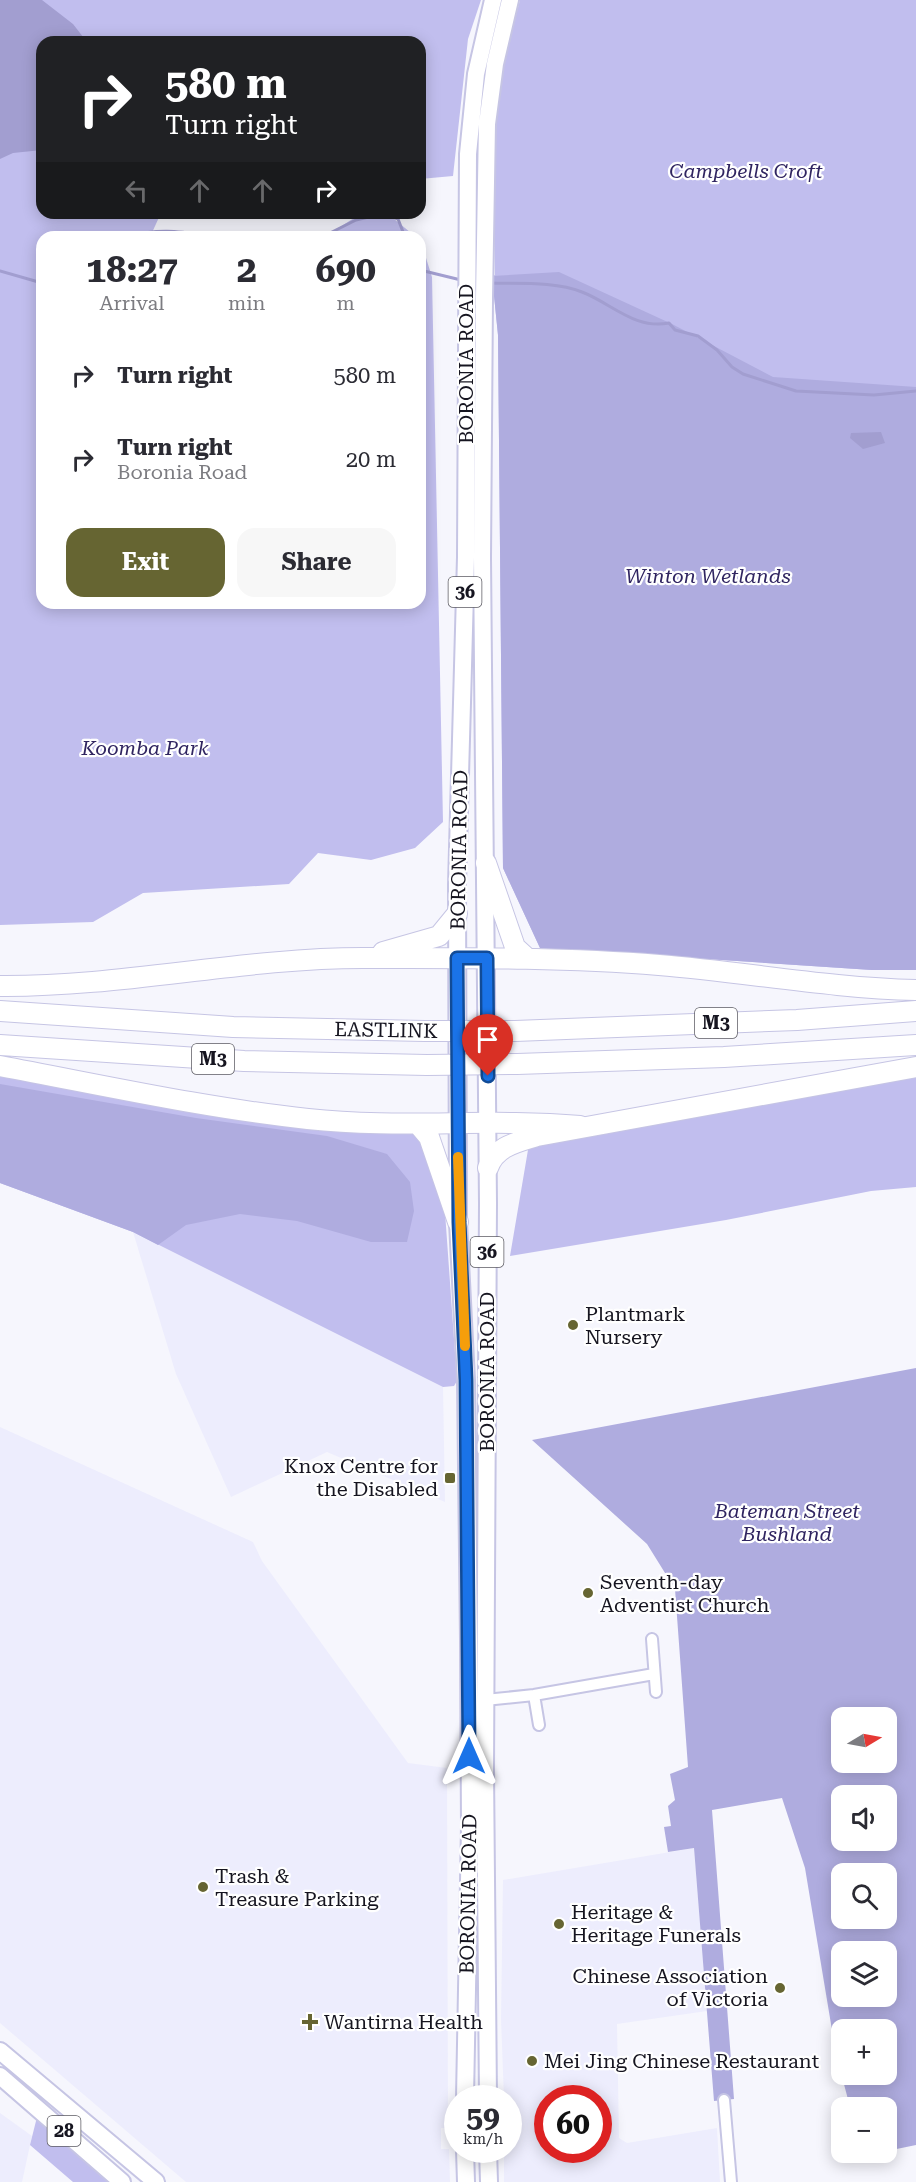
<!DOCTYPE html>
<meta charset="utf-8">
<style>
:root{--surface:#fff;--page:#f7f7f7;--text:#2b2b33;--muted:#7c7c81;--accent:#666532}
body{margin:0;font-family:"Roboto Serif",serif;background:var(--page);color:var(--text);height:100vh;display:flex;flex-direction:column;font-size:22px;white-space:nowrap}
*{box-sizing:border-box;margin:0}
p{font-size:20px;color:var(--muted)}
.icon{flex:none;width:33px;height:33px;fill:none;stroke:currentColor;stroke-width:2;stroke-linecap:round;stroke-linejoin:round}
.map{position:relative;flex:1;overflow:hidden}
.drawer{position:absolute;left:36px;top:231px;width:390px;height:378px;display:flex;flex-direction:column;background:var(--surface);border-radius:18px;box-shadow:0 3px 15px #0003}
.drawer>*{flex:none}
.banner{position:absolute;left:36px;top:36px;width:390px;height:183px;border-radius:18px;box-shadow:0 3px 15px #0003;background:#202124;color:#fff;overflow:hidden}
.needle{width:39px;rotate:80deg}
.tools{position:absolute;left:831px;top:1707px;display:grid;gap:12px}
.tools a{display:grid;place-items:center;width:66px;height:66px;border-radius:12px;background:var(--surface);box-shadow:0 3px 15px #0003;font-size:30px}
.speed{position:absolute;left:444px;top:2085px;display:flex;gap:12px;font-size:30px;font-weight:700;text-align:center}
.speed>*{display:grid;place-content:center;width:78px;height:78px;border-radius:50%;background:var(--surface);box-shadow:0 3px 15px #0003;line-height:1}
.speed small{font-size:15px;font-weight:400}
.speed .limit{border:9px solid #d22;background:#fff;color:#111}
.pin{position:absolute;display:grid;place-items:center;width:51px;height:51px;color:#fff;margin:-62px -26px;border-radius:50% 50% 50% 0;rotate:-45deg;box-shadow:0 0 6px #0007}
.pin .icon{rotate:45deg}
.me{position:absolute;width:66px;margin:-33px;rotate:0deg;stroke-linejoin:round;filter:drop-shadow(0 0 4px #0008)}
.turn{display:flex;align-items:center;gap:21px;height:126px;padding:0 30px;font-size:27px}
.turn .icon{width:78px;height:78px;stroke-width:2.5}
.turn b{display:block;font-size:42px;line-height:51px}
.lanes{display:flex;align-items:center;height:57px;padding:0 30px;background:#0003;justify-content:center;gap:30px;direction:ltr}
.lanes .off{opacity:.35}
.eta{display:flex;justify-content:space-evenly;align-items:center;height:102px;text-align:center}
.eta b{font-size:36px;font-weight:700;line-height:42px}
.button{display:flex;gap:12px;margin-top:auto;padding:12px 30px}
.button a{flex:1;height:69px;border-radius:18px;background:var(--accent);color:#fff;font-size:24px;font-weight:700;line-height:69px;text-align:center}
.button a+a{background:var(--page);color:var(--text)}
ul{padding:0;list-style:none}
li{display:flex;align-items:center;gap:18px;height:84px;padding:0 30px}
li div{flex:1}
li b{display:block;font-size:22px}
li em{font-style:normal}
.map>svg:first-child{display:block}
.built{fill:#ededfd;fill-rule:evenodd}
.green{fill:#c1beee}
.forest{fill:#afacdf;fill-rule:evenodd}
.water{fill:#a29ed0}
.lines{fill:none;stroke-linecap:round;stroke-linejoin:round}
.stream{stroke:#a29ed0;stroke-width:3}
.street-casing{stroke:#c6c5e4;stroke-width:14}
.primary-casing{stroke:#c6c5e4;stroke-width:20}
.highway-casing{stroke:#c6c5e4;stroke-width:22}
.street{stroke:#fff;stroke-width:10}
.primary{stroke:#fff;stroke-width:16}
.highway{stroke:#fff;stroke-width:20}
.highway-bridge-casing{stroke:#c6c5e4;stroke-width:22;stroke-linecap:butt}
.highway-bridge{stroke:#fff;stroke-width:20}
.route-casing{stroke:#114b97;stroke-width:15}
.route{stroke:#1a73e8;stroke-width:10}
.slow{stroke:#f59e0b;stroke-width:10}
.poi-dot{fill:#666532;stroke:#fff;stroke-width:2}
.labels{text-anchor:middle;stroke-width:4.5;stroke-linejoin:round;paint-order:stroke}
.shield{fill:#fff;stroke:#5c5b63;stroke-width:1.5}
.shield-label{font-size:18px;font-weight:bold;fill:#161520}
.park-label{font-size:20px;font-style:italic;fill:#302561;stroke:#fff}
.street-label{font-size:20px;fill:#161520;stroke:#fff}
.poi-label{font-size:20px;fill:#161520;stroke:#fff;text-anchor:start}
</style>
<div class="map">
<svg width="916" height="2182" viewBox="0 0 916 2182">
<rect width="100%" height="100%" fill="#f6f6fd"/>
<path class="built" d="M133 1232 443 1387 445 1502 327 1452 231 1497 176 1374Z
M0 1427 253 1542 262 1561 408 1763 447 1768 448 2128H441V2149H449L450 2182H186L0 2023Z
M694 1848 707 2011 617 2024 619 2138 627 2143 717 2128 720 2182H504V2150H508V2098H504L501 2019 503 1880ZM548 2098H598V2150H548Z
M0 2113 32 2136 22 2182H0Z"/>
<path class="green" d="M0 0H481L468 39 453 176 420 179V42H42V213H161L150 237H42V603H420L421 242 432 277 443 822 415 848 371 860 318 853 289 884 143 893 93 922 0 925Z
M520 0H916V970H872L540 948 503 868 498 335 492 276 495 275 493 169 500 75Z
M362 213 394 219 416 237H324Z
M0 1075 414 1132 424 1140 444 1198 457 1381 454 1386 443 1387 133 1232 0 1183Z
M916 1075V1187L871 1191 726 1220 510 1256 529 1144Z
M39 2109 122 2182H73L30 2145Z"/>
<path class="forest" d="M559 272 672 324 773 377 916 387V970H872L540 948 503 868 498 335 492 276Z
M0 1084 196 1118 327 1136 387 1154 410 1182 414 1211 407 1242H371L297 1221 240 1214 186 1225 158 1245 133 1232 0 1183Z
M916 1368V2145L887 2151 886 2108 850 2107 836 2054 805 1868 782 1798 712 1810 734 2099 714 2101 694 1848 668 1852 664 1827 671 1826 668 1806 675 1800 670 1774 688 1767 675 1589 647 1544 532 1440ZM842 1718H886V1762H842ZM842 1796H886V1840H842ZM842 1874H886V1918H842ZM842 1952H886V1996H842ZM842 2030H886V2074H842Z"/>
<path class="water" d="M0 0H42L73 24 87 42H42V150L13 153 0 159Z
M881 432 885 443 863 449 850 438 851 433Z"/>
<g class="lines">
<path class="stream" d="M126 237C162 227 182 232 218 237
M322 237 356 220 373 216 385 214 398 219 405 237
M420 270 461 280
M0 271 42 283
M489 283C518 284 555 281 582 292 611 303 635 330 669 323L675 330 698 336 717 350 732 367 743 374 796 391 874 395 916 391"/>
<g class="street-casing">
<path id="street" d="M652 1639 656 1692
M534 1695 539 1725
M485 1700 534 1695 654 1674
M724 2100 731 2182"/>
</g>
<g class="primary-casing">
<path id="primary" d="M0 2051 156 2182
M0 2076 122 2182
M465 2098 470 1827 469 1640 466 1380 458 1222 457 885 466 557 468 154 476 74 493 0
M488 2098 485 1770 488 1203 482 558 484 299 487 124 495 64 510 0
M465 2150 466 2182
M488 2150 489 2182"/>
</g>
<g class="highway-casing">
<path id="highway" d="M486 863 515 947 527 958
M383 952 439 936 457 914
M0 986C122 987 242 958 363 958 462 958 561 957 659 965 745 972 830 988 916 990
M0 1011 233 1027 425 1031
M515 1031 797 1020 916 1011
M0 1045 244 1061 427 1065
M517 1064 724 1057 916 1045
M0 1066C102 1085 205 1108 308 1119 399 1129 490 1118 580 1126
M418 1124 429 1137 458 1222
M488 1168C495 1146 518 1142 537 1136L916 1067"/>
</g>
<use href="#street" class="street"/>
<use href="#primary" class="primary"/>
<use href="#highway" class="highway"/>
<g class="highway-bridge-casing">
<path id="highway-bridge" d="M425 1031H515
M427 1065 517 1064"/>
</g>
<use href="#highway-bridge" class="highway-bridge"/>
</g>
<g class="lines">
<g class="route-casing">
<path id="route" d="M469 1756 466 1380 459 1222 457 958H487L488 1076"/>
</g>
<use href="#route" class="route"/>
<path class="slow" d="M458 1157 465 1346"/>
</g>
<g class="poi-dot">
<circle cx="573" cy="1325" r="6"/>
<rect x="444" y="1472" width="12" height="12" rx="3"/>
<circle cx="588" cy="1593" r="6"/>
<circle cx="203" cy="1887" r="6"/>
<circle cx="559" cy="1924" r="6"/>
<circle cx="780" cy="1988" r="6"/>
<path d="M307 2013h6v6h6v6h-6v6h-6v-6h-6v-6h6z"/>
<circle cx="532" cy="2061" r="6"/>
</g>
<g class="labels">
<g class="shield">
<rect x="448.5" y="577" width="33" height="30" rx="4.5"/>
<rect x="695" y="1008" width="42" height="30" rx="4.5"/>
<rect x="192" y="1044" width="42" height="30" rx="4.5"/>
<rect x="470.5" y="1237" width="33" height="30" rx="4.5"/>
<rect x="47.5" y="2116" width="33" height="30" rx="4.5"/>
</g>
<g class="shield-label">
<text x="465" y="598">36</text>
<text x="716" y="1029">M3</text>
<text x="213" y="1065">M3</text>
<text x="487" y="1258">36</text>
<text x="64" y="2137">28</text>
</g>
<g class="park-label">
<text x="746" y="178">Campbells Croft</text>
<text x="708" y="583">Winton Wetlands</text>
<text x="145" y="755">Koomba Park</text>
<text x="787" y="1518">Bateman Street<tspan x="787" dy="23">Bushland</tspan></text>
</g>
<g class="street-label">
<text transform="translate(466 364) rotate(-90)" y="7">BORONIA ROAD</text>
<text transform="translate(459 850) rotate(-89)" y="7">BORONIA ROAD</text>
<text transform="translate(386 1030) rotate(1)" y="7">EASTLINK</text>
<text transform="translate(487 1372) rotate(-90)" y="7">BORONIA ROAD</text>
<text transform="translate(468 1894) rotate(-89)" y="7">BORONIA ROAD</text>
</g>
<g class="poi-label">
<text x="585" y="1321">Plantmark<tspan x="585" dy="23">Nursery</tspan></text>
<text x="438" y="1473" text-anchor="end">Knox Centre for<tspan x="438" dy="23">the Disabled</tspan></text>
<text x="600" y="1589">Seventh-day<tspan x="600" dy="23">Adventist Church</tspan></text>
<text x="215" y="1883">Trash &amp;<tspan x="215" dy="23">Treasure Parking</tspan></text>
<text x="571" y="1919">Heritage &amp;<tspan x="571" dy="23">Heritage Funerals</tspan></text>
<text x="768" y="1983" text-anchor="end">Chinese Association<tspan x="768" dy="23">of Victoria</tspan></text>
<text x="324" y="2029">Wantirna Health</text>
<text x="544" y="2068">Mei Jing Chinese Restaurant</text>
</g>
</g>
</svg>
<div class="tools">
<a><svg class="needle" viewBox="-14 -14 28 28"><path d="M0-13l5 13h-10z" fill="#e53935"/><path d="M0 13l5-13h-10z" fill="#7c7c81"/></svg></a>
<a><svg class="icon" aria-label="sound" viewBox="0 0 24 24"><path d="M4 9h4l5-4v14l-5-4H4zM17 9q2 3 0 6"/></svg></a>
<a><svg class="icon" aria-label="search" viewBox="0 0 24 24"><circle cx="10" cy="10" r="6"/><path d="M15 15l6 6"/></svg></a>
<a><svg class="icon" aria-label="layers" viewBox="0 0 24 24"><path d="M12 4l9 5-9 5-9-5zM3 14l9 5 9-5"/></svg></a>
<a>+</a>
<a>−</a>
</div>
<div class="speed"><div>59<small>km/h</small></div><div class="limit">60</div></div>
<div class="pin" style="left:488px;top:1076px;background:#d93025"><svg class="icon" aria-label="arrive" viewBox="0 0 24 24"><path d="M6 21V4h12l-3 4 3 4H6"/></svg></div>
<svg class="me" style="left:469px;top:1756px" viewBox="-20 -20 40 40"><path d="M0-17L14 15 0 8-14 15z" fill="#1a73e8" stroke="#fff" stroke-width="4"/></svg>
<div class="banner">
<div class="turn"><svg class="icon" aria-label="right" viewBox="0 0 24 24"><path d="M7 20v-9h11M14 6l5 5-5 5"/></svg><div><b>580 m</b>Turn right</div></div>
<div class="lanes"><svg class="icon off" aria-label="left" viewBox="0 0 24 24"><path d="M17 20v-9H6M10 6l-5 5 5 5"/></svg><svg class="icon off" aria-label="ahead" viewBox="0 0 24 24"><path d="M12 20V5M6 11l6-6 6 6"/></svg><svg class="icon off" aria-label="ahead" viewBox="0 0 24 24"><path d="M12 20V5M6 11l6-6 6 6"/></svg><svg class="icon" aria-label="right" viewBox="0 0 24 24"><path d="M7 20v-9h11M14 6l5 5-5 5"/></svg></div>
</div>
<section class="drawer">
<div class="eta">
<div><b>18:27</b><p>Arrival</p></div>
<div><b>2</b><p>min</p></div>
<div><b>690</b><p>m</p></div>
</div>
<ul>
<li><svg class="icon" aria-label="right" viewBox="0 0 24 24"><path d="M7 20v-9h11M14 6l5 5-5 5"/></svg><div><b>Turn right</b></div><em>580 m</em></li>
<li><svg class="icon" aria-label="right" viewBox="0 0 24 24"><path d="M7 20v-9h11M14 6l5 5-5 5"/></svg><div><b>Turn right</b><p>Boronia Road</p></div><em>20 m</em></li>
</ul>
<div class="button"><a>Exit</a><a>Share</a></div>
</section>
</div>
